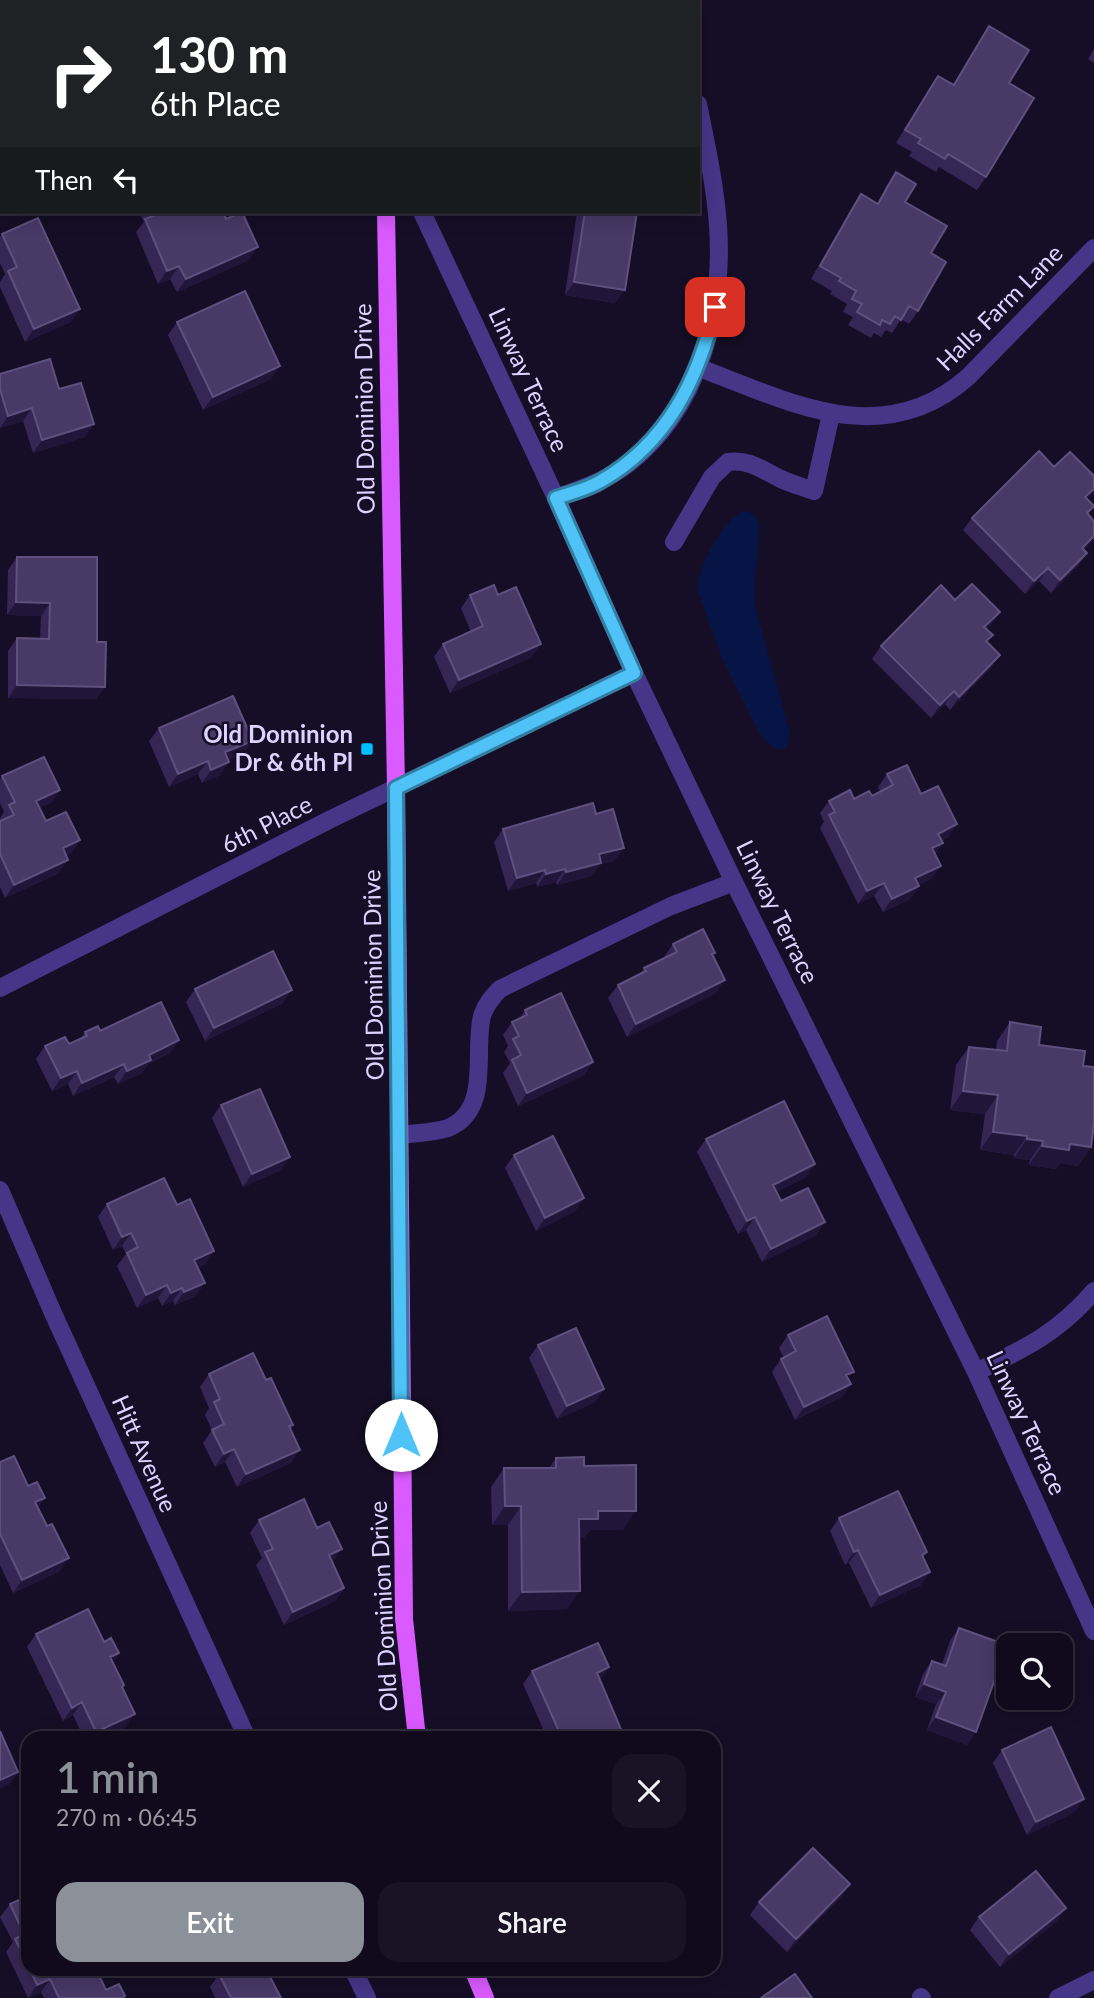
<!DOCTYPE html>
<meta charset="utf-8">
<style>
:root{--surface:#100a1c;--page:#191325;--text:#f1f3f6;--muted:#9c9aa3;--line:#302b3b;--accent:#8c9099}
body{margin:0;font-family:Lato,sans-serif;background:var(--page);color:var(--text);height:100vh;display:flex;flex-direction:column;font-size:26px;white-space:nowrap}
*{box-sizing:border-box;margin:0}
p{font-size:23px;color:var(--muted)}
.icon{flex:none;width:38px;height:38px;fill:none;stroke:currentColor;stroke-width:2;stroke-linecap:round;stroke-linejoin:round}
.map{position:relative;flex:1;overflow:hidden}
.panel{position:absolute;left:21px;top:1731px;width:700px;height:245px;display:flex;flex-direction:column;background:var(--surface);border-radius:21px;box-shadow:0 4px 18px #0003,0 0 0 2px var(--line)}
.panel>*{flex:none}
.top-card{position:absolute;left:0px;top:0px;width:700px;height:214px;box-shadow:0 4px 18px #0003,0 0 0 2px var(--line);background:#202124;color:#fff;overflow:hidden}
.fabs{position:absolute;left:996px;top:1633px;display:grid;gap:14px}
.fabs a{display:grid;place-items:center;width:77px;height:77px;border-radius:14px;background:var(--surface);box-shadow:0 4px 18px #0003,0 0 0 2px var(--line);font-size:35px}
.pin{position:absolute;display:grid;place-items:center;width:60px;height:60px;color:#fff;margin:-30px;border-radius:14px;box-shadow:0 4px 10px #0006}
.me{position:absolute;width:77px;margin:-38px;rotate:0deg;stroke-linejoin:round;filter:drop-shadow(0 0 5px #0008)}
.turn{display:flex;align-items:center;gap:24px;height:147px;padding:0 35px;font-size:32px}
.turn .icon{width:91px;height:91px;stroke-width:2.5}
.turn b{display:block;font-size:49px;line-height:60px}
.then{display:flex;align-items:center;height:66px;padding:0 35px;background:#0003;gap:14px;font-size:26px}
.round{display:grid;place-items:center;flex:none;width:74px;height:74px;border-radius:21px;background:var(--page)}
.headline{display:flex;align-items:center;justify-content:space-between;height:119px;padding:0 35px}
h1{font-size:42px;font-weight:600;line-height:52px;color:var(--accent)}
.cta{display:flex;gap:14px;margin-top:auto;padding:14px 35px}
.cta a{flex:1;height:80px;border-radius:21px;background:var(--accent);color:#fff;font-size:28px;font-weight:600;line-height:80px;text-align:center}
.cta a+a{background:var(--page);color:var(--text)}
.map>svg:first-child{display:block}
.water{fill:#071546}
.lines{fill:none;stroke-linecap:round;stroke-linejoin:round}
.service{stroke:#453688;stroke-width:18}
.minor{stroke:#453688;stroke-width:18}
.primary{stroke:#d95aff;stroke-width:18}
.wall{fill:#362655}
.shaded-wall{fill:#21153a}
.building{fill:#483967;stroke:#5f517f;stroke-width:2}
.route-casing{stroke:#337fa1;stroke-width:18}
.route{stroke:#4fc3f7;stroke-width:12}
.poi-dot{fill:#00bffe;stroke:#150e26;stroke-width:2.5}
.labels{text-anchor:middle;stroke-width:5;stroke-linejoin:round;paint-order:stroke}
.street-label{font-size:24px;fill:#ded3ff;stroke:#150e26}
.poi-label{font-size:24px;font-weight:bold;fill:#ded3ff;stroke:#150e26;text-anchor:end}
</style>
<div class="map">
<svg width="1094" height="1998" viewBox="0 0 1094 1998">
<rect width="100%" height="100%" fill="#150e26"/>
<path class="water" d="M744 511C753 513 756 516 760 524L755 584V606L789 729C791 761 770 750 759 732L722 658 698 592C695 569 723 520 744 511Z"/>
<g class="lines">
<path class="service" d="M674 542 712 477 728 462C750 459 762 470 781 479 792 484 803 487 814 491L831 414"/>
<path class="minor" d="M679 0V2
M422 212 556 498 634 673 734 882 976 1372 1094 1631
M697 367C788 401 882 453 968 377L1094 248
M556 498C581 489 606 481 628 464 699 409 724 311 718 225 715 184 706 144 698 104
M0 988 331 819 634 673
M400 1135C415 1133 433 1133 448 1128 492 1110 473 1052 482 1016 486 1004 492 997 500 989L671 906 734 882
M0 1190 53 1313 247 1738
M976 1372C1024 1349 1058 1333 1094 1291
M353 1969 367 1998
M921 1997 922 1998
M1058 1998 1094 1980"/>
<path class="primary" d="M375 0V2
M386 212 396 788 404 1619 417 1738
M473 1969 485 1998"/>
</g>
<path class="wall" d="M520 0H595L593 2H520Z
M989 26 1009 83 986 177 977 190 939 167 936 172 909 156 912 152 896 143 929 89 938 76 953 85Z
M1094 49V63L1088 59Z
M2 91V168L0 164V92Z
M896 172 905 202 931 253 918 311 909 324 901 319 892 333 886 330 881 337 874 333 871 338 848 325 853 317 843 312 847 304 830 294 832 291 811 279 852 207 861 194 877 204 887 185Z
M139 212H223L249 260 177 292 170 279 158 284 136 232 144 222Z
M577 212H637L615 303 565 295Z
M2 234 71 322 25 342 0 287V282L5 274 0 263V237Z
M177 322 271 379 203 410 168 335Z
M0 374 85 437 33 453 23 421 0 428Z
M1054 467 1091 495 1087 499 1094 506 1088 514 1094 521V539L1084 550 1087 553 1078 566 1051 593 1039 581 1025 594 963 530 972 518Z
M17 557 97 642 105 687 96 699 8 698V651L17 638 40 639 41 616 7 615 8 570Z
M470 595H498L532 657 450 693 434 657 443 644 471 632 461 608Z
M955 600 991 625 986 629 991 668 950 710 945 704 931 718 872 659 881 646Z
M159 728 244 754 228 760 229 762 220 775 202 783 198 774 169 787 149 741Z
M887 774 921 794 957 824 948 837 941 841 943 843 935 854 941 866 931 879 918 885 919 886 910 899 883 912 874 896 858 904 820 828 824 822 820 813 829 801 854 799 872 796 880 791 878 787Z
M2 776 60 790 51 803 39 808 46 821 80 840 71 853 66 855 59 873 5 898 0 887V821H1L0 818 4 812 0 803V779Z
M596 814 624 848 614 861 600 864 592 876 557 885 556 882 537 887 536 883 508 891 494 842 503 829Z
M673 944 713 956 716 993 627 1037 608 998 618 985 640 974 644 968 665 958 664 957Z
M195 989 283 1003 205 1041 186 1002Z
M525 1010 593 1062 584 1075 518 1106 503 1073 510 1063 504 1052 508 1046 503 1035 512 1022 519 1019Z
M1010 1022 1039 1045 1083 1066 1091 1147 1078 1166 1060 1163 1056 1169 1029 1165 1030 1160 1014 1158V1155L980 1150 985 1114 950 1110 956 1065 969 1047 996 1050 997 1041Z
M100 1031 179 1040 170 1053 148 1064 142 1073 118 1084 114 1077 73 1096 68 1084 52 1091 36 1059 45 1046 69 1044 80 1039 85 1032Z
M221 1105 281 1170 243 1187 212 1118Z
M706 1139 815 1164 806 1177 776 1192 781 1201 825 1222 816 1235 762 1262 746 1230 738 1234 697 1152Z
M514 1155 584 1198 575 1211 536 1231 505 1168Z
M107 1204 205 1264 197 1268 196 1296 175 1305 173 1301 162 1306 158 1298 137 1308 117 1266 126 1254 122 1246 113 1250 98 1217Z
M788 1335 848 1380 851 1384 842 1397 795 1420 772 1372 781 1359 784 1358 779 1348Z
M538 1345 604 1389 595 1402 557 1419 529 1358Z
M209 1374 266 1380 293 1425 291 1429V1463L237 1487 225 1462 215 1467 203 1443 212 1430 205 1415 209 1408 200 1387Z
M556 1458 584 1466 623 1530H590L584 1538H579L567 1609 508 1611V1525H492L491 1487 504 1468H549Z
M0 1462 28 1486 45 1498 38 1507 60 1571 13 1593 0 1565Z
M839 1518 927 1552 923 1558 921 1585 871 1608 849 1563 845 1565 830 1531Z
M259 1520 332 1562 344 1588 335 1601 284 1625 256 1565 262 1558 250 1533Z
M959 1628 967 1745 927 1730 936 1704 915 1697 923 1674 932 1661 942 1664 950 1641Z
M36 1634 104 1642 119 1653 113 1662 123 1688 126 1727 103 1738H84L73 1715 63 1721 27 1647Z
M532 1671 600 1680 623 1734 621 1738H547L523 1684Z
M1002 1750 1075 1812 1027 1835 993 1763Z
M850 1884 841 1897 787 1952 750 1915 759 1902Z
M28 1896V1969H96L106 1990 125 1996 124 1998H44L41 1992 28 1998 6 1952 13 1942 0 1917 10 1904Z
M1066 1908 1057 1921 1000 1967 970 1930 979 1917Z
M219 1974 281 1998H215L210 1987Z"/>
<path class="shaded-wall" d="M258 247 249 260 177 292 186 279Z
M179 266 170 279 158 284 167 271Z
M574 282 625 290 615 303 565 295Z
M80 309 71 322 25 342 34 329Z
M280 366 271 379 203 410 213 397Z
M32 408 23 421 0 428 8 416Z
M94 424 85 437 33 453 42 440Z
M1094 489V491L1091 495 1076 510 1085 497Z
M1094 536V539L1092 541 1073 561 1082 548Z
M1087 553 1078 566 1051 593 1060 580Z
M1048 568 1039 581 1025 594 1034 581Z
M16 602 50 603 41 616 7 615Z
M1000 612 991 625 975 640 984 627Z
M541 644 532 657 450 693 459 680Z
M1000 655 991 668 950 710 959 697Z
M17 685 105 687 96 699 8 698Z
M954 691 945 704 931 718 940 705Z
M253 741 244 754 216 765 225 752Z
M208 761 198 774 169 787 178 774Z
M229 762 220 775 202 783 211 770Z
M60 790 51 803 27 814 36 801Z
M957 824 948 837 929 847 938 834Z
M80 840 71 853 54 861 63 848Z
M943 843 933 856 932 848Z
M624 848 614 861 600 864 592 876 557 885 566 872 599 854Z
M68 860 59 873 5 898 14 885Z
M941 866 931 879 906 891 915 878Z
M565 869 556 882 537 887 546 874Z
M545 870 536 883 508 891 517 878Z
M884 883 874 896 858 904 867 891Z
M919 886 910 899 883 912 892 899Z
M725 980 716 993 627 1037 636 1024Z
M292 990 283 1003 205 1041 214 1028Z
M179 1040 170 1053 148 1064 142 1073 118 1084 127 1071 149 1055Z
M593 1062 584 1075 518 1106 527 1093Z
M124 1064 114 1077 73 1096 82 1083Z
M77 1071 68 1084 52 1091 61 1078Z
M963 1091 998 1095 985 1114 950 1110Z
M993 1132 1027 1136 1014 1155 980 1150Z
M1027 1139 1043 1141 1030 1160 1014 1158Z
M1070 1144 1091 1147 1078 1166 1060 1163 1056 1169 1029 1165 1042 1146Z
M290 1157 281 1170 243 1187 252 1174Z
M815 1164 806 1177 764 1198 773 1185Z
M584 1198 575 1211 536 1231 545 1218Z
M755 1217 746 1230 738 1234 747 1221Z
M825 1222 816 1235 762 1262 771 1249Z
M131 1233 122 1246 113 1250 122 1237Z
M214 1251 205 1264 185 1273 194 1260Z
M205 1283 196 1296 175 1305 184 1292Z
M167 1285 158 1298 137 1308 146 1295Z
M182 1288 173 1301 162 1306 171 1293Z
M851 1384 842 1397 795 1420 804 1407Z
M604 1389 595 1402 557 1419 567 1406Z
M234 1449 225 1462 215 1467 224 1454Z
M300 1450 291 1463 237 1487 246 1474Z
M45 1498 36 1511 35 1502Z
M505 1506H521L508 1525H492Z
M598 1511H636L623 1530H590L584 1538H566L579 1519Z
M342 1549 333 1562 329 1555Z
M858 1550 849 1563 845 1565 854 1552Z
M69 1558 60 1571 13 1593 22 1580Z
M930 1572 921 1585 871 1608 880 1595Z
M344 1588 335 1601 284 1625 293 1612Z
M580 1591 567 1609 508 1611 522 1592Z
M119 1653 110 1666V1657Z
M609 1667 600 1680 587 1686 597 1673Z
M924 1684 946 1692 936 1704 915 1697Z
M82 1702 73 1715 63 1721 72 1708Z
M135 1714 126 1727 103 1738H93L96 1732Z
M936 1717 976 1732 967 1745 927 1730Z
M18 1772 9 1785 0 1789V1780Z
M1084 1799 1075 1812 1027 1835 1036 1822Z
M850 1884 841 1897 787 1952 796 1939Z
M1066 1908 1057 1921 1000 1967 1009 1954Z
M50 1979 41 1992 28 1998 37 1985Z"/>
<path class="building" d="M162 0H221V2H153V1Z
M531 0H589L580 2H532Z
M0 13 2 17V45L0 46Z
M989 26 1029 50 1009 83 1034 98 986 177 948 154 945 159 918 143 921 139 905 130 938 76 954 85Z
M2 91V134L0 130V92Z
M896 172 916 184 905 202 947 226 931 253 946 262 918 311 909 306 901 320 895 316 890 324 882 320 880 325 857 312 862 304 852 299 856 291 839 281 841 278 820 266 861 194 878 204Z
M154 212H223L226 219 242 212 258 247 186 279 179 266 167 271 145 219 156 215Z
M585 212H637L625 290 574 282Z
M38 218 80 309 34 329 8 271 17 267 2 234Z
M245 291 280 366 213 397 177 322Z
M50 359 59 389 81 383 94 424 42 440 32 408 8 416 0 389V374Z
M1039 451 1054 467 1070 452 1094 476V489L1085 497 1094 506 1087 513 1094 521V536L1082 548 1087 553 1060 580 1048 568 1034 581 972 518Z
M17 557H97V642H106L105 687 17 685V638L49 639 50 603 16 602Z
M972 584 1000 612 984 627 993 635 986 641 1000 655 959 697 954 691 940 705 881 646 941 585 955 600Z
M494 585 498 595 516 587 541 644 459 680 443 644 483 626 470 595Z
M233 696 253 741 225 752 229 762 211 770 208 761 178 774 159 728Z
M44 757 60 790 36 801 46 821 66 812 80 840 63 848 68 860 14 885 0 854V821L14 815 9 805 15 802 2 776Z
M907 765 921 794 938 786 957 824 938 834 943 843 932 848 941 866 915 878 919 886 892 899 884 883 867 891 829 815 835 812 829 801 850 790 854 799 869 791 872 796 893 785 887 774Z
M593 803 596 814 613 809 624 848 599 854 601 863 566 872 565 869 546 874 545 870 517 878 503 829Z
M703 929 715 953 712 954 725 980 636 1024 618 985 646 971 644 968 677 952 673 944Z
M273 951 292 990 214 1028 195 989Z
M561 993 593 1062 527 1093 512 1060 521 1055 513 1039 519 1036 512 1022 527 1015 525 1010Z
M161 1002 179 1040 149 1055 151 1060 127 1071 124 1064 82 1083 77 1071 61 1078 45 1046 65 1037 69 1044 87 1036 85 1032 98 1026 100 1031Z
M1010 1022 1041 1027 1039 1045 1085 1051 1083 1066 1094 1067V1124L1091 1147 1070 1144 1069 1150 1042 1146 1043 1141 1027 1139V1136L993 1132 998 1095 963 1091 969 1047 1007 1051Z
M260 1089 290 1157 252 1174 221 1105Z
M784 1101 815 1164 773 1185 781 1201 808 1188 825 1222 771 1249 755 1217 747 1221 706 1139Z
M553 1136 584 1198 545 1218 514 1155Z
M164 1178 177 1205 190 1199 214 1251 194 1260 205 1283 184 1292 182 1288 171 1293 167 1285 146 1295 127 1253 138 1247 131 1233 122 1237 107 1204Z
M827 1316 854 1372 846 1375 851 1384 804 1407 781 1359 796 1351 788 1335Z
M576 1328 604 1389 567 1406 538 1345Z
M253 1353 266 1380 271 1378 293 1425 289 1426 300 1450 246 1474 234 1449 224 1454 212 1430 224 1424 214 1402 220 1399 209 1374Z
M14 1456 28 1486 37 1482 45 1498 35 1502 47 1526 52 1524 69 1558 22 1580 0 1534V1462Z
M584 1457V1466L636 1465V1511H598V1519H579L580 1591 522 1592 521 1506H505L504 1468H556V1458Z
M898 1491 927 1552 922 1555 930 1572 880 1595 858 1550 854 1552 839 1518Z
M304 1499 317 1528 329 1522 342 1549 329 1555 344 1588 293 1612 265 1552 273 1549 259 1520Z
M88 1609 104 1642 111 1638 119 1653 110 1657 124 1685 122 1687 135 1714 96 1732 82 1702 72 1708 36 1634Z
M959 1628 1007 1645 976 1732 936 1717 946 1692 924 1684 932 1661 946 1666Z
M598 1643 609 1667 597 1673 623 1734 615 1738H573L571 1734 562 1738 532 1671Z
M1051 1727 1084 1799 1036 1822 1002 1750Z
M0 1731 18 1772 0 1780Z
M813 1848 850 1884 796 1939 759 1902Z
M1036 1871 1066 1908 1009 1954 979 1917Z
M28 1896V1965L15 1939 24 1934 10 1904Z
M30 1969H96L106 1990 119 1984 125 1996 122 1998H59L50 1979 37 1985Z
M231 1969H266L281 1998H231L219 1974Z
M795 1974 812 1998H761Z"/>
<g class="lines">
<g class="route-casing">
<path id="route" d="M401 1435 396 788 634 673 556 498C571 493 588 489 601 481 667 443 699 379 715 307"/>
</g>
<use href="#route" class="route"/>
</g>
<rect class="poi-dot" x="360" y="742" width="14" height="14" rx="3.5"/>
<g class="labels">
<g class="street-label">
<text transform="translate(1000 308) rotate(-45)" y="8">Halls Farm Lane</text>
<text transform="translate(528 380) rotate(65)" y="8">Linway Terrace</text>
<text transform="translate(365 409) rotate(-91)" y="8">Old Dominion Drive</text>
<text transform="translate(267 825) rotate(-27)" y="8">6th Place</text>
<text transform="translate(777 912) rotate(64)" y="8">Linway Terrace</text>
<text transform="translate(374 975) rotate(-91)" y="8">Old Dominion Drive</text>
<text transform="translate(1026 1423) rotate(65)" y="8">Linway Terrace</text>
<text transform="translate(144 1454) rotate(66)" y="8">Hitt Avenue</text>
<text transform="translate(384 1606) rotate(-93)" y="8">Old Dominion Drive</text>
</g>
<g class="poi-label">
<text x="353" y="743">Old Dominion<tspan x="353" dy="28">Dr &amp; 6th Pl</tspan></text>
</g>
</g>
</svg>
<div class="fabs">
<a><svg class="icon" aria-label="search" viewBox="0 0 24 24"><circle cx="10" cy="10" r="6"/><path d="M15 15l6 6"/></svg></a>
</div>
<div class="pin" style="left:715px;top:307px;background:#d93025"><svg class="icon" aria-label="arrive" viewBox="0 0 24 24"><path d="M6 21V4h12l-3 4 3 4H6"/></svg></div>
<svg class="me" style="left:401px;top:1435px" viewBox="-20 -20 40 40"><circle r="19" fill="#fff"/><path d="M0-13L10 11 0 6-10 11z" fill="#4fc3f7"/></svg>
<div class="top-card">
<div class="turn"><svg class="icon" aria-label="right" viewBox="0 0 24 24"><path d="M7 20v-9h11M14 6l5 5-5 5"/></svg><div><b>130 m</b>6th Place</div></div>
<div class="then">Then<svg class="icon" aria-label="left" viewBox="0 0 24 24"><path d="M17 20v-9H6M10 6l-5 5 5 5"/></svg></div>
</div>
<section class="panel">
<div class="headline"><div><h1>1 min</h1><p>270 m · 06:45</p></div><a class="round"><svg class="icon" aria-label="close" viewBox="0 0 24 24"><path d="M6 6l12 12M18 6L6 18"/></svg></a></div>
<div class="cta"><a>Exit</a><a>Share</a></div>
</section>
</div>
